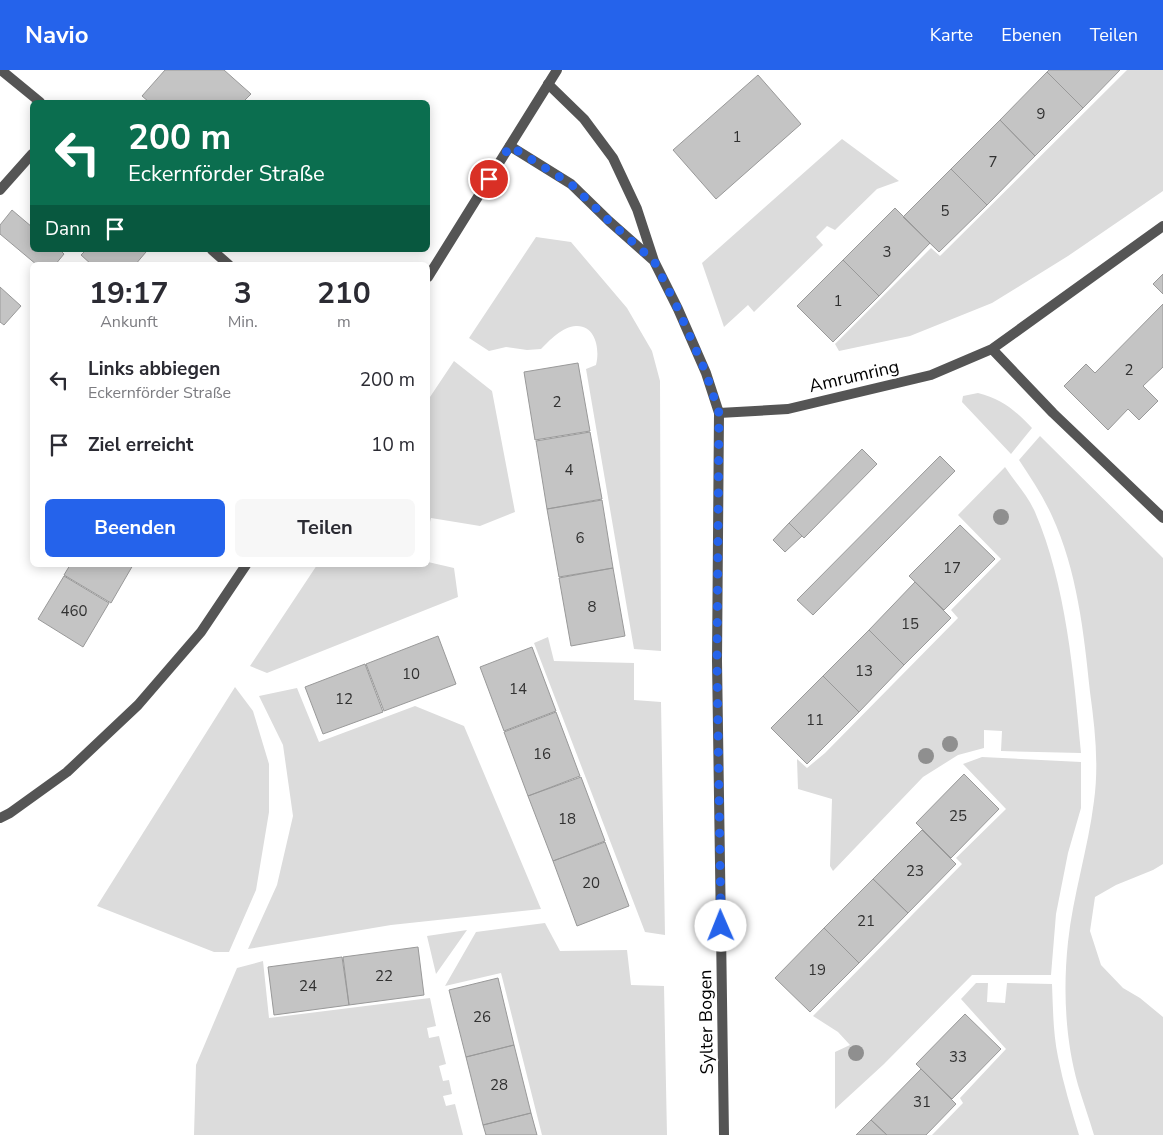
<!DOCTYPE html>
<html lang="de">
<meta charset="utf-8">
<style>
:root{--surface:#fff;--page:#f7f7f7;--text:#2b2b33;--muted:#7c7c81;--accent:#2563eb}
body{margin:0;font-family:"Nunito Sans",sans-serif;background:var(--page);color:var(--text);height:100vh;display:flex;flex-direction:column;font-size:19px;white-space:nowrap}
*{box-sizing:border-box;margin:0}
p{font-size:16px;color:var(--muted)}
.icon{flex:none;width:28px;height:28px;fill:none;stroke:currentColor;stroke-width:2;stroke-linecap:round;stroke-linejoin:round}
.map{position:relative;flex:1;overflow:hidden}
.panel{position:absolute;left:30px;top:192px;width:400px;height:305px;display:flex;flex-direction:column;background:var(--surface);border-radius:8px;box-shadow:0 2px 12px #0003}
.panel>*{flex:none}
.guide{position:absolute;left:30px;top:30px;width:400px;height:152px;border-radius:8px;box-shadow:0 2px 12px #0003;background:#0b6e4f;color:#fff;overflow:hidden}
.pin{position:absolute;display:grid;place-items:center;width:42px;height:42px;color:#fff;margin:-21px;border:2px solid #fff;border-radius:50%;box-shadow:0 1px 5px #0007}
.me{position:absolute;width:55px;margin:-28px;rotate:359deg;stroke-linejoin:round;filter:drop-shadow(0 0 4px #0008)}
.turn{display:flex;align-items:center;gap:18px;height:105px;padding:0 15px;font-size:22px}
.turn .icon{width:65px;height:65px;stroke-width:2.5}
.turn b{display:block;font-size:35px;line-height:42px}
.then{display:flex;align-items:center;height:48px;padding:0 15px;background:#0003;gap:10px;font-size:19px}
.eta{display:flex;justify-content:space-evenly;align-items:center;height:85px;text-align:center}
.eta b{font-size:30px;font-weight:700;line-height:35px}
.primary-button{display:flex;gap:10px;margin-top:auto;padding:10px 15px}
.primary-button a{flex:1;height:58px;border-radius:8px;background:var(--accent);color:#fff;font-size:20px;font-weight:700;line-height:58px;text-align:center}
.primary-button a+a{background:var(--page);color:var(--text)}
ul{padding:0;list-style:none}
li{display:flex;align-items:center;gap:15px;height:65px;padding:0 15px}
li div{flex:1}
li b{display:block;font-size:19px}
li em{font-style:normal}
header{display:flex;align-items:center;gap:30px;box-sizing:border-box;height:70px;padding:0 25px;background:var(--accent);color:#fff}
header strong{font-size:24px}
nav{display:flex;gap:28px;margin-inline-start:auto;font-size:18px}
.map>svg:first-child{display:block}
.green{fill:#dcdcdc}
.building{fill:#c4c4c4;stroke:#999}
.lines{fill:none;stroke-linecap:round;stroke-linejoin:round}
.minor{stroke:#555;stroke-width:10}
.tertiary{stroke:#555;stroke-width:10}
.tree{fill:#8f8f8f}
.route{stroke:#2563eb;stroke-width:9;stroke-dasharray:0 16.2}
.labels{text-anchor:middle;stroke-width:4.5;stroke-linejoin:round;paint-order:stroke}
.number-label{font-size:15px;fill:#313131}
.street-label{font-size:18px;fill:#000;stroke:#fff}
</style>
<header>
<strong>Navio</strong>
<nav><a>Karte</a><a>Ebenen</a><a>Teilen</a></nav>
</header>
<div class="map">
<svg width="1163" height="1065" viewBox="0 0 1163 1065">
<rect width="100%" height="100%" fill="#fff"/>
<path class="green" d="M1127 0H1163V121L1068 186 992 233 910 266 839 281 835 274 931 178 940 186Z
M842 69 899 111 877 119 835 160 827 156 816 167 823 175 754 242 748 235 724 257 702 193Z
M536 167 571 172 627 238 652 281 660 311 661 581 634 579 586 299 596 295C600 280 596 255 576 256 563 256 549 271 541 279L527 280 506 277 489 281 469 268Z
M454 291 492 321 515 442 480 456 431 448 428 460V330Z
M978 323C1002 329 1016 341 1032 358L1011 384 962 332 963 326Z
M1040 366 1163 488V794L1153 800 1116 815 1095 827 1090 861 1101 895 1123 918 1140 928 1163 947V1065H1094C1089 1048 1083 1032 1078 1015 1065 969 1063 919 1068 872 1073 825 1088 779 1094 731 1099 695 1095 658 1090 622 1084 563 1077 500 1052 446 1043 426 1031 408 1019 390Z
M1005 397C1015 412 1028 426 1035 442 1066 514 1074 605 1081 683L1001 681 1002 661 984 660V678L958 685 923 707 833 801 830 796 832 729 798 719 797 689 807 698 825 683 958 548 951 540 1001 489 958 445Z
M428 492 454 498 458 527 267 603 250 596 317 495H428Z
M548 567 554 591 634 593V630L661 632 665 865 645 862 534 573Z
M235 617 253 641 269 694V742L256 820 229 882H214L97 836Z
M297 618 319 672 415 636 464 656 541 839 391 855 248 879 277 815 293 746 283 675 259 626Z
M982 687 1081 692V738L1068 783 1056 844 1051 905H972L884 994 835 1039V982L850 975 838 962 813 946 962 794 956 788 1006 739 963 694Z
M545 853 560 881 627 880 631 915 664 916 667 1065H542L501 903 445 916 476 862Z
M467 860 436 904 427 866Z
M263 891 269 948 430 928 436 956 427 958 429 968 439 966 446 994 439 996 443 1011 449 1010 452 1024 443 1026 446 1036 455 1034 463 1065H194L196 995 237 898Z
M976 913H988L987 932 1005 933 1007 913 1052 914C1053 938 1053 963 1058 987 1063 1013 1071 1039 1079 1065H932L963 1033 960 1028 1006 979 961 929Z"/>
<path class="building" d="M165 0H224L251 24 243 32H149L142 26Z
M1049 0H1120L1083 38 1047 2Z
M1047 2 1083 38 1035 86 1000 50Z
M758 5 801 54 716 129 673 80Z
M1000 50 1035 86 987 135 951 99Z
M951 99 987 135 939 182 903 147Z
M895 138 930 173 879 226 843 190Z
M12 140 32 157V180H60L64 184 55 195H37L0 164V155Z
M86 180H144L146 182 135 195H92L81 185Z
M843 190 879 226 833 272 797 236Z
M1163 204V224L1153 214Z
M0 217 21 236 4 255 0 252Z
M1163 234V297L1143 316 1158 331 1139 350 1128 339 1108 360 1064 316 1086 294 1095 303Z
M578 293 590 361 535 370 524 302Z
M590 362 602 429 547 439 536 371Z
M862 379 877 394 804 468 789 453Z
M940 386 955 401 813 545 797 530Z
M602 430 613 498 559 507 547 439Z
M789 453 802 466 785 482 773 470Z
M960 455 995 489 944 540 909 506Z
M70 495H133L111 533 64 505Z
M613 498 625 566 571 576 559 508Z
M64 506 109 533 83 577 38 549Z
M915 512 951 548 904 595 869 560Z
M869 560 904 595 859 642 823 606Z
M438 566 456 614 384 641 366 594Z
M532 577 556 641 504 661 480 597Z
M365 594 383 642 323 664 305 617Z
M823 606 859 642 807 694 771 658Z
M556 642 580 706 528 726 504 662Z
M964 704 999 739 951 788 916 753Z
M581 707 605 771 553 791 528 726Z
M922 760 956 794 908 843 873 809Z
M605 772 629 836 577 856 553 791Z
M873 809 908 843 859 893 824 858Z
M824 858 859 893 810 942 775 908Z
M418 877 424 925 349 935 343 887Z
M342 887 349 935 274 945 268 897Z
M498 908 514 975 466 987 449 920Z
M965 944 1001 979 952 1029 916 994Z
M514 975 531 1043 483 1055 466 987Z
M921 999 956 1034 926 1065H887L871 1050Z
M531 1043 537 1065H486L483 1055Z
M871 1050 887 1065H856Z"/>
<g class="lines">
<path class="minor" d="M1 0 40 32
M548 14 584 49 613 88 637 139 654 191 678 239 706 303 719 343 717 591 724 1065
M510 76 571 114 609 151 653 190
M0 120 32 84
M212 180 229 195
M992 279 1053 343 1163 448
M719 343 788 339 931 305 992 279 1163 156"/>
<path class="tertiary" d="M428 207 557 0
M0 748 10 743 67 702 138 635 201 562 246 495"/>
</g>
<g class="tree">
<circle cx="1001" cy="447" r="8"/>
<circle cx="950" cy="674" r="8"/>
<circle cx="926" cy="686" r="8"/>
<circle cx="856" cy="983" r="8"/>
</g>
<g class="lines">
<path class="route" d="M489 109 510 76 571 114 609 151 654 191 678 239 706 303 719 343 717 591 721 856"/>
</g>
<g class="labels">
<g class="number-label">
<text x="1041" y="49">9</text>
<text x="737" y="72">1</text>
<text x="993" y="97">7</text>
<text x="945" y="146">5</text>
<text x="887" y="187">3</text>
<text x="838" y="236">1</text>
<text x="1129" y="305">2</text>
<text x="557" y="337">2</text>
<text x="569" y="405">4</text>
<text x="580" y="473">6</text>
<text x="952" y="503">17</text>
<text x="592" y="542">8</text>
<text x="74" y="546">460</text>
<text x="910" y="559">15</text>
<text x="864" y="606">13</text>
<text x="411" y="609">10</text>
<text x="518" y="624">14</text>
<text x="344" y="634">12</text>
<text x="815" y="655">11</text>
<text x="542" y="689">16</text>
<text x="958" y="751">25</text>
<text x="567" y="754">18</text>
<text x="915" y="806">23</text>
<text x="591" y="818">20</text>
<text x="866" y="856">21</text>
<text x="817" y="905">19</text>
<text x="384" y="911">22</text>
<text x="308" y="921">24</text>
<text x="482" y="952">26</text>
<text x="958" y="992">33</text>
<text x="499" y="1020">28</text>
<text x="922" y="1037">31</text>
</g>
<g class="street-label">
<text transform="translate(854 306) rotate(-13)" y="6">Amrumring</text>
<text transform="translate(706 952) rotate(-91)" y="6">Sylter Bogen</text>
</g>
</g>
</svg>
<div class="pin" style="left:489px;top:109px;background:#d93025"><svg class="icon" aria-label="arrive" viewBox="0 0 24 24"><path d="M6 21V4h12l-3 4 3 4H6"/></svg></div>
<svg class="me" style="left:721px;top:856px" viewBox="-20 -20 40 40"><circle r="19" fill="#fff"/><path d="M0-13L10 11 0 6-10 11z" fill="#2563eb"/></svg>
<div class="guide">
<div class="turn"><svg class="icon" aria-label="left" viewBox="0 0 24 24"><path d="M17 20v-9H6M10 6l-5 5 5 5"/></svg><div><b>200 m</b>Eckernförder Straße</div></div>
<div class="then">Dann<svg class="icon" aria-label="arrive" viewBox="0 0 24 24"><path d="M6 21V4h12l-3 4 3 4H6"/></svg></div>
</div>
<section class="panel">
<div class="eta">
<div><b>19:17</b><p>Ankunft</p></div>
<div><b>3</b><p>Min.</p></div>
<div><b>210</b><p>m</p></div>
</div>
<ul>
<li><svg class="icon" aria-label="left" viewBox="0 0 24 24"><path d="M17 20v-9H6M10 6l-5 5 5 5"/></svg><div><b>Links abbiegen</b><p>Eckernförder Straße</p></div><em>200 m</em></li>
<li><svg class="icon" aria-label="arrive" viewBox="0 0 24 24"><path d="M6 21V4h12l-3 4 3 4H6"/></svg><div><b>Ziel erreicht</b></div><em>10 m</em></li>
</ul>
<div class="primary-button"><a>Beenden</a><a>Teilen</a></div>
</section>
</div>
